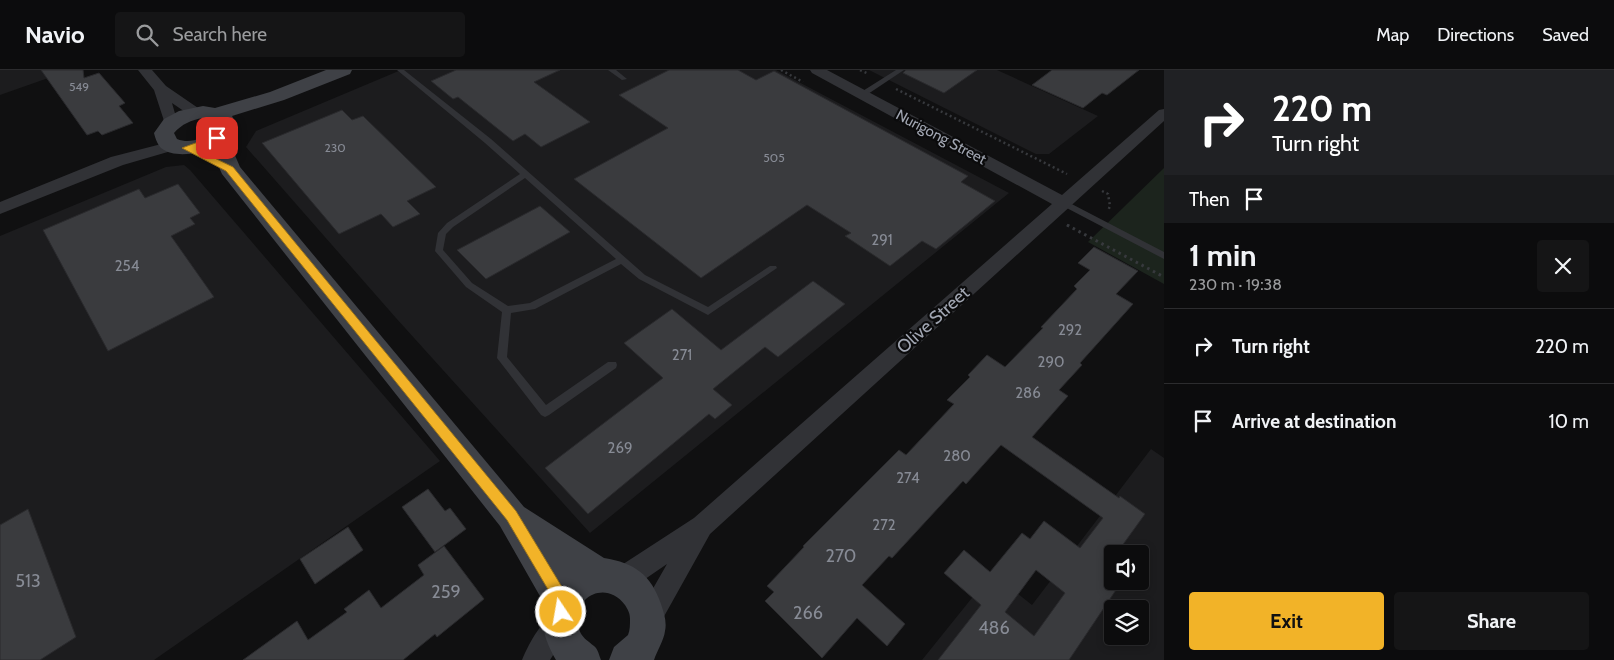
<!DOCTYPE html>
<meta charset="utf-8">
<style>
:root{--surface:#0c0c0d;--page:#151516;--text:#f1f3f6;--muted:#9a9b9d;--line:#2c2c2e;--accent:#f2b328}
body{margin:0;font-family:Cabin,sans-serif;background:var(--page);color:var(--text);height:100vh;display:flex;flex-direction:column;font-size:19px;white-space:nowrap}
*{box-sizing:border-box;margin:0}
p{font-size:16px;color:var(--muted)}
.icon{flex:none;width:28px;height:28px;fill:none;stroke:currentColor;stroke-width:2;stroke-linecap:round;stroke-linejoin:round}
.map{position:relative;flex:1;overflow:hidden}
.panel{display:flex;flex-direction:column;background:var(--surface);width:450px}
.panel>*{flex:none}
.banner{background:#202124;color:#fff;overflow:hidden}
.tools{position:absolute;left:1104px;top:475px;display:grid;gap:10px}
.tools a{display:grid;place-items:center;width:45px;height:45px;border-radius:5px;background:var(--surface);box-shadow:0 2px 8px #0003,0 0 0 1px var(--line);font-size:25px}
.pin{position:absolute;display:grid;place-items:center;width:42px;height:42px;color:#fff;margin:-21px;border-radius:10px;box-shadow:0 2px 8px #0006}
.me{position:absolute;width:55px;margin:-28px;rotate:348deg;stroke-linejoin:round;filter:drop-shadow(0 0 4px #0008)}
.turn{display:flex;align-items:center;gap:18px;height:105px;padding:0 25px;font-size:22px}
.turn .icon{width:65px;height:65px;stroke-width:2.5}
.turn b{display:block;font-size:35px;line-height:42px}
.then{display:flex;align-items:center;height:48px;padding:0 25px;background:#0003;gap:10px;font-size:19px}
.round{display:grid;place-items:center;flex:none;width:52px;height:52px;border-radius:5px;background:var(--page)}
.head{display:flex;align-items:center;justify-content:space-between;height:85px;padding:0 25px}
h1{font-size:30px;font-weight:800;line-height:38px}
.primary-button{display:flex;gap:10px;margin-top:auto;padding:10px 25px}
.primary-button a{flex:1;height:58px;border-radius:5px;background:var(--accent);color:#111;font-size:20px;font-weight:800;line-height:58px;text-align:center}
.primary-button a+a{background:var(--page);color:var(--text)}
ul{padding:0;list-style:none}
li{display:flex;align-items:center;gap:15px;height:75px;padding:0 25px;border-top:1px solid var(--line)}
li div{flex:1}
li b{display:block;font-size:19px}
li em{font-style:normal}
header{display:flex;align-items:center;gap:30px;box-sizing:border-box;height:70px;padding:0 25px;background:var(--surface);border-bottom:1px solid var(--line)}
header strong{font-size:24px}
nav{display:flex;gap:28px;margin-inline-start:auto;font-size:18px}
.search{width:350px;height:45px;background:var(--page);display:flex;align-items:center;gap:12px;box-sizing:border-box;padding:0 18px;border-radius:5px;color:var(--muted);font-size:19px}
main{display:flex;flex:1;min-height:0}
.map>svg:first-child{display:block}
.built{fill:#1c1c1e;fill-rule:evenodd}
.green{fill:#1c241d}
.building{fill:#3a3b3e;stroke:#2a2a2d;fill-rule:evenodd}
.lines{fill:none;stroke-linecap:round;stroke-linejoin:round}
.path-far1{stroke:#37393d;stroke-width:2.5;stroke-dasharray:2 3;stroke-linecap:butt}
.path{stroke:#37393d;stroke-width:3;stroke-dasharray:2.5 4;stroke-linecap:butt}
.lane{fill:#313236;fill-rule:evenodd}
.street{fill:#313236;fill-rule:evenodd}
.secondary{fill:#3f4146;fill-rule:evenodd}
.route{fill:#f2b328;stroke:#9d741a}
.labels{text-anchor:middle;stroke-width:4.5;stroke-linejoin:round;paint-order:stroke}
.far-number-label{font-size:12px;fill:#878b95}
.far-street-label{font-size:15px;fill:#a1a6b2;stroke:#0b0b0c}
.number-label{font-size:15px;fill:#878b95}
.street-label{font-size:18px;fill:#a1a6b2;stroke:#0b0b0c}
.near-number-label{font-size:18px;fill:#878b95}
</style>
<header>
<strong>Navio</strong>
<div class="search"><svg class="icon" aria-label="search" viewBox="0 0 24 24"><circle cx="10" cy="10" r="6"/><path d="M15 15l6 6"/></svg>Search here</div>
<nav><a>Map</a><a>Directions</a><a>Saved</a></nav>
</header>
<main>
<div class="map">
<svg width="1164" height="590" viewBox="0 0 1164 590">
<rect width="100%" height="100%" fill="#101011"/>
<path class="built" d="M0 0H71L0 25Z
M401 0H776L1009 123 590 463 396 248 246 77 256 61Z
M869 0H997L1098 46 1049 84H1036Z
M184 95 190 100 440 391 154 590H0V166L166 97Z
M1151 379 1164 388V590H922L992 503 1032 535ZM1112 484H1140V511H1112ZM1112 539H1140V566H1112Z"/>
<path class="green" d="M1164 98V214L1088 172Z"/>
<path class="building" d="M41 0H83L84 8 99 3 125 33 119 36 133 53 102 65 98 61 87 65Z
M456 0H560L534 12 590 52 541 77 525 64 513 71 458 27 453 29 431 11Z
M669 0H738L756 10 774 1 968 106 961 112 995 131 936 179 922 171 890 196 845 166 851 163 807 135 701 208 574 109 668 58 619 25Z
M906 0H977L944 23 903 3Z
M1052 0H1139L1107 25 1102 23 1083 38 1032 15Z
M342 40 352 50 363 46 436 117 407 131 420 144 393 157 381 144 339 164 262 73Z
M178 114 200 143 190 148 195 154 171 166 214 227 108 281 43 160 139 119 145 128Z
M540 136 570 162 486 209 457 180Z
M1094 177 1138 201 1116 224 1133 234 1080 293 1082 295 1059 320 1068 326 1032 367 1119 428 1120 426 1145 444 1119 480 1124 484H1112V511H1122L1069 590H938L981 535 944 503 964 480 990 502 1022 463 1030 469 1044 451 1080 478 1103 448 1001 375 966 414 963 411 892 488 889 486 862 515 905 554 887 576 857 548 822 588 765 531 774 522 767 516 804 477 803 476 899 380 906 385 954 334 947 330 970 307 968 305 987 285 1005 297 1043 258 1041 257 1077 219 1074 216 1090 200 1078 193ZM1036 500 1065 523 1034 566 1005 542Z
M813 211 845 234 778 287 765 277 713 319 732 335 715 349 709 344 588 444 545 398 663 308 624 273 672 239 721 280Z
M428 419 445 441 450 438 466 459 435 482 402 437Z
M28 439 76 567 40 590H0V455Z
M348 457 363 480 315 514 300 489Z
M444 476 484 529 437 567 435 564 403 590H243L297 551 308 570 347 542 344 539 369 520 381 538 424 505 418 495Z"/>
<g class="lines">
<path class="path-far1" d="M781 0 803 12
M860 0 869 4
M896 19 1067 104
M1102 121 1108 124 1110 136 1108 141
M1067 155 1069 156"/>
<path class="path" d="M1067 155 1164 207"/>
<path class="lane" d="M397 0H404L491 69 645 205 708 237 770 196H776L777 198 708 245 639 209 621 194 535 239 511 243 507 287 546 335 608 292H616L617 295 616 298 549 345 545 347 541 345 497 288 502 242 466 217 435 181 438 163 447 153 520 104 485 73ZM525 108 616 189 530 233 508 236 472 213 443 180 446 164 453 157Z
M608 0H616L627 9 622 10Z
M896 0H904L865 26 858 24Z
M1064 130 1164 182V189L1061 135 1060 133Z"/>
<path class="street" d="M138 0H152L166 16 201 40 203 43 201 46H191L172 33 178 54 176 57H166L154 20Z
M810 0H827L1062 125 1159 40 1164 39V51L710 464 657 559 648 563 639 559 635 550 667 494 632 518 623 521 614 518 611 509 614 500 694 448 1052 134 812 3Z
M173 71 178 73 181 76 178 79 123 95 0 144V132L111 87Z
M560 540 569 544 573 553 550 590H522C529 573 543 547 560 540Z"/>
<path class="secondary" d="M326 0H352L350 4 284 30 232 46C238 55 234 61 228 69L240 97 524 437 604 488C635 493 651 505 661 534 664 543 667 552 665 561 664 570 657 581 654 590H609L614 577 628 565C630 560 630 555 630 549 630 543 628 540 625 535 605 508 569 529 579 559 581 567 588 571 594 576 598 579 599 585 601 590H556C546 573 539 554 545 535L500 456 222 104 211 79C197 84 173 88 161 78 157 74 155 67 154 63L164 49 179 41 203 36 215 38 270 22ZM203 48 215 52 213 61C202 69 190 74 177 69L174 63C182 54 191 50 203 48Z"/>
</g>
<path class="route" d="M217 65 221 68 220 70 206 77 196 79 233 97 516 441 568 527 571 532 566 547 561 549 556 547 553 542 556 533 507 450 226 101 182 78Z"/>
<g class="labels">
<g class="far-number-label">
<text x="79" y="21">549</text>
<text x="335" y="82">230</text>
<text x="774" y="92">505</text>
</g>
<g class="far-street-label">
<text transform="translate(941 67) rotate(28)" y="5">Nurigong Street</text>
</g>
<g class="number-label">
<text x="882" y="175">291</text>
<text x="127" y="201">254</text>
<text x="1070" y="265">292</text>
<text x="682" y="290">271</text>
<text x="1051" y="297">290</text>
<text x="1028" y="328">286</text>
<text x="620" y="383">269</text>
<text x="957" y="391">280</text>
<text x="908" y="413">274</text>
<text x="884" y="460">272</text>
</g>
<g class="street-label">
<text transform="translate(933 250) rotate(-42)" y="6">Olive Street</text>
</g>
<g class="near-number-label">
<text x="841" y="492">270</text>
<text x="28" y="517">513</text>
<text x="446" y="528">259</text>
<text x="808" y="549">266</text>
<text x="994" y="564">486</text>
</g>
</g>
</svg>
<div class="tools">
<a><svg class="icon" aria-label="sound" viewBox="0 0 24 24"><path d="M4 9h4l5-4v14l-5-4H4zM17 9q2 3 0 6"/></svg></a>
<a><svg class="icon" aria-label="layers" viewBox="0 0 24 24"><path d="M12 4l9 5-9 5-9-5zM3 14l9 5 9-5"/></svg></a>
</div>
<div class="pin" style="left:217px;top:68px;background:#d93025"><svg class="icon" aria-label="arrive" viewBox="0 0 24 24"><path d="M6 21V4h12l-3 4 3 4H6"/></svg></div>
<svg class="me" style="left:561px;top:542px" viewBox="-20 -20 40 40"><circle r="17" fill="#f2b328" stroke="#fff" stroke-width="3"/><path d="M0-11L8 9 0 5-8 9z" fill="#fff"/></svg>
</div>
<section class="panel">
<div class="banner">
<div class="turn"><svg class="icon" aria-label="right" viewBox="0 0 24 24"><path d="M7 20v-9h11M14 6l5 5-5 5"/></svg><div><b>220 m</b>Turn right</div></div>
<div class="then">Then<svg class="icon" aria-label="arrive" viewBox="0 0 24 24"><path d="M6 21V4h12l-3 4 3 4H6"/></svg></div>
</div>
<div class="head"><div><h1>1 min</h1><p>230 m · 19:38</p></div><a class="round"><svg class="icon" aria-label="close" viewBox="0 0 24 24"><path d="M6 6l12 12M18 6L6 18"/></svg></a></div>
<ul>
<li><svg class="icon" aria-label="right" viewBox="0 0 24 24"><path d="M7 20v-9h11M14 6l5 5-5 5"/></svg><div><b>Turn right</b></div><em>220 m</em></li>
<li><svg class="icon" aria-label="arrive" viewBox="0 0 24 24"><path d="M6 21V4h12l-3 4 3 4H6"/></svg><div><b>Arrive at destination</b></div><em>10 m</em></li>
</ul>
<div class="primary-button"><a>Exit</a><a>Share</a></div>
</section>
</main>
